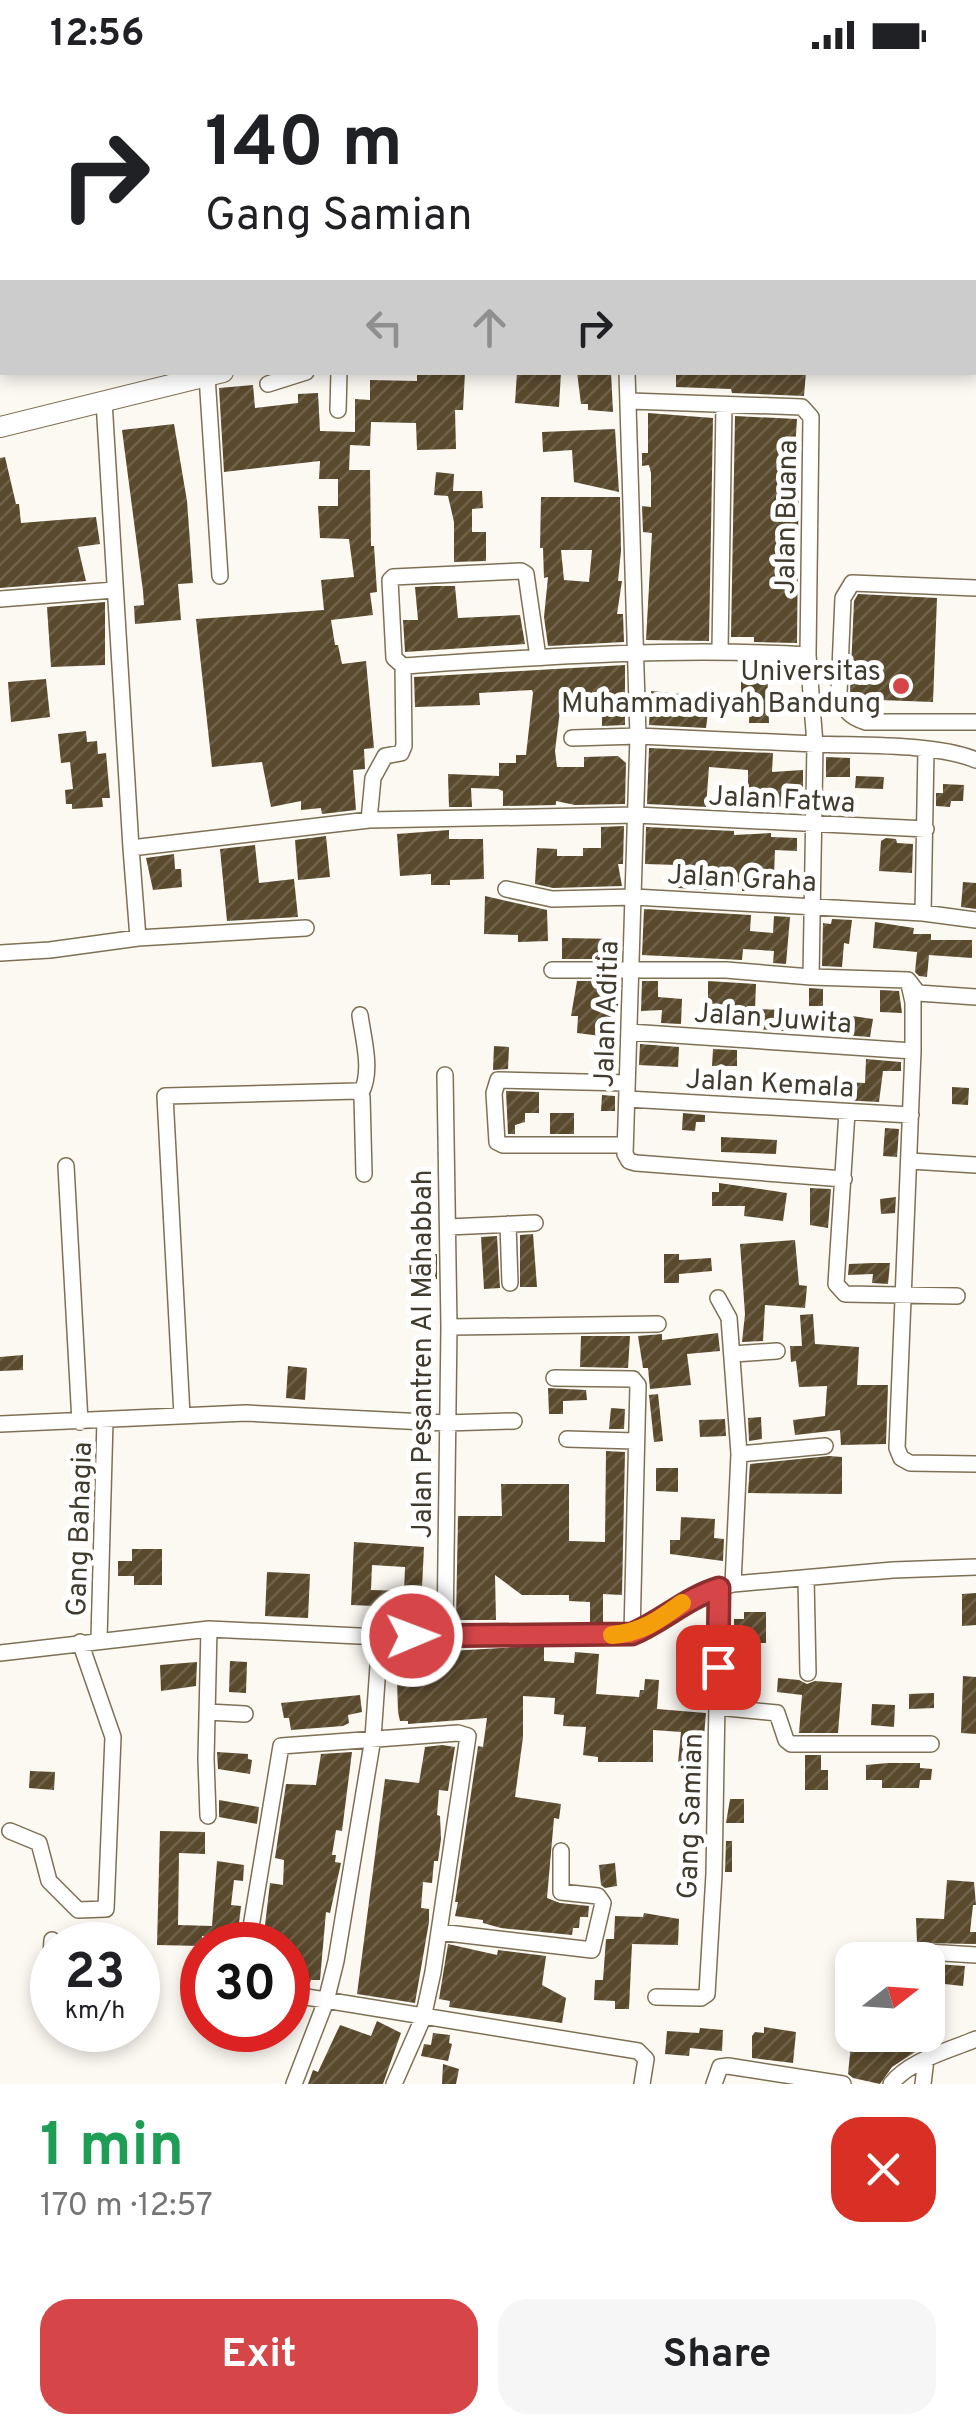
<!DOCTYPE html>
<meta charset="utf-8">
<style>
:root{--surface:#fff;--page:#f6f6f6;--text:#202124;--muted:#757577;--accent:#d64649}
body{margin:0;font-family:Overpass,sans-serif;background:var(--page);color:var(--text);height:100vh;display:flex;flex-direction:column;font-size:38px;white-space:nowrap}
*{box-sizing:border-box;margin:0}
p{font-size:32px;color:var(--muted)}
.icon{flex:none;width:55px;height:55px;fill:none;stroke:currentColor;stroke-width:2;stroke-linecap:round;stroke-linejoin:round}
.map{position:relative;height:2014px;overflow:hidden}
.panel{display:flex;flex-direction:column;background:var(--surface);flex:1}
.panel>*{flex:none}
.guide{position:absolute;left:0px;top:0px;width:978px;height:305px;box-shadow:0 5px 15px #0003;background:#fff;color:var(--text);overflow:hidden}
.needle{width:65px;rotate:73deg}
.buttons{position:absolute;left:835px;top:1872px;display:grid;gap:20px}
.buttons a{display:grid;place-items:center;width:110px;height:110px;border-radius:20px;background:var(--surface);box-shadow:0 5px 15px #0003;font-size:50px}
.speed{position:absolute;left:30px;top:1852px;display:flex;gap:20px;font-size:50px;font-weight:700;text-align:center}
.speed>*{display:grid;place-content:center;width:130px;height:130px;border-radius:50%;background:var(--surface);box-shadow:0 5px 15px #0003;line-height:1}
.speed small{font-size:25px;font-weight:400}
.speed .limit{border:15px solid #d22;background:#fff;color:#111}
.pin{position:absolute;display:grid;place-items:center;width:85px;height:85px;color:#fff;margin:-42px;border-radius:20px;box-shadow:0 5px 15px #0006}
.me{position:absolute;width:110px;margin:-55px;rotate:89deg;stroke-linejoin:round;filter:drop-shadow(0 0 8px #0008)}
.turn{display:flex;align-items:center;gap:35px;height:210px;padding:0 40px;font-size:45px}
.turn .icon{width:130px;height:130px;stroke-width:2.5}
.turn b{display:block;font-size:70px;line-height:85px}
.lanes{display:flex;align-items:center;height:95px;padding:0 40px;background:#0003;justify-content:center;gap:50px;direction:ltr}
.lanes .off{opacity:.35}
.round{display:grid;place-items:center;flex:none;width:105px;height:105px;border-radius:30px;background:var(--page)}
.headline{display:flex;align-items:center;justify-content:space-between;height:170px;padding:0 40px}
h1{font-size:60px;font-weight:700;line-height:75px;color:#1e9e55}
.cta{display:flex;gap:20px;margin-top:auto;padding:20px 40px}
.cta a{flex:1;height:115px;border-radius:30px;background:var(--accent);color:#fff;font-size:40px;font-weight:700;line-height:115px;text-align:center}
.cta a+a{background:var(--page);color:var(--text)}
.status{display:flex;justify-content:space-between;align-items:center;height:70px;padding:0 50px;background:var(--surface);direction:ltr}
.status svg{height:28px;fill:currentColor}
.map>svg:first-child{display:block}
.building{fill:url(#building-hatch);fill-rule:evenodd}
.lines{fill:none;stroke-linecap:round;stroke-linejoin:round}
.minor-casing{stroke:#7e7054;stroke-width:18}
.major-casing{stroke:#7e7054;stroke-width:22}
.minor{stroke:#fff;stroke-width:15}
.major{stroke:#fff;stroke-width:20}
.route-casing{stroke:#8b2e2f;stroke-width:25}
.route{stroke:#d64649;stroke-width:18}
.slow{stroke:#f59e0b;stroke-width:18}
.poi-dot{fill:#d64649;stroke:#fff;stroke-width:4}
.labels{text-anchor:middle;stroke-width:10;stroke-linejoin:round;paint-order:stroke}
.street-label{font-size:28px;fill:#413b2f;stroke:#fff}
.poi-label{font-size:28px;fill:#413b2f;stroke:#fff;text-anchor:end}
</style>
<div class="status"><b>12:56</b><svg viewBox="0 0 49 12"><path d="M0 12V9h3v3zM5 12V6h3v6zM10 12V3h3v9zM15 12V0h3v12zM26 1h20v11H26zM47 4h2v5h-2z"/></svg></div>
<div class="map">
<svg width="976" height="2014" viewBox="0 0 976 2014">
<defs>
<pattern id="building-hatch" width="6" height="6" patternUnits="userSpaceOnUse" patternTransform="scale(2.5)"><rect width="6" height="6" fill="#59492d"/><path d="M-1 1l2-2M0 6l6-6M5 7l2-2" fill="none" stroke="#6f624b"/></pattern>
</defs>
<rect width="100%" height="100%" fill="#fcf9f3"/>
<path class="building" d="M417 302H465L463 340H455L456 379 417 380 416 353 371 352 370 376 350 375 349 400H370L371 476H374L377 522 370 523 373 545 331 550 335 575H338L342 594 366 591 374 678 364 679 365 699 353 700 356 740 322 744 321 738 301 740V731L271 737 262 692 212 697 196 549 324 540 321 510 354 507 349 469 320 468 318 436H338V409H319L320 391 224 402 219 318 253 315 255 338 298 333V324L318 323 320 361 355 362V329L370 330V310L417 311Z
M517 302H561L559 337 515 333Z
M577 302H611L613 342 588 340V334H581Z
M676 302H806L804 326 732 323 731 319 676 317Z
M648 343 713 348 709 571 646 570 652 463 643 462 642 436 651 437V403L649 395 642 396V383H648Z
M735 346 797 349 795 380 799 381 797 573 754 572V567H731Z
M174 354 187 431 193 513 178 514 181 550 135 554 134 536 144 535 143 521 122 360Z
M615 359 619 422 574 412 572 380 543 382 542 362Z
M5 387 16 434H19L21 453 96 447 100 474 78 477 86 511 0 518V388Z
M436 402 454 404 453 421H482L483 438 472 439V462H486V491L454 492V452L448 426 434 425Z
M541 427H620L621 481 618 511H622L617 544H623L624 572 548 576 544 547 548 507 544 508 543 478H540ZM561 480H592L589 512 564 510Z
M433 516H455L458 548 520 545 525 574 405 582 403 550H418L415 517Z
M858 524 937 528 933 632 853 629 850 621 854 531Z
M105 532V595L51 597 47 537Z
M754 594 767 595 769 653H749L750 627H741V596L754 597Z
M625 595V655L602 656V625L562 624 555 681 557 697H584V687L618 686 626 693 625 734 575 735 556 731V735L503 736V721L498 719 471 718 472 737H449L448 704 499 706V693H516V685H526L533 623 532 620 479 623 480 635 415 637 414 607Z
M46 609 50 647 11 652 8 612Z
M651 621 710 627 706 658 649 655Z
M86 661 87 672 97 671 98 684 106 683 110 728H102L103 737 72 739V734H66L65 720 73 719 70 692 61 693 58 664Z
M649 678 773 683 772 702 803 700V737L748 736V700L709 697 706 737 647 734Z
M826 687 850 688V707H826Z
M856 706 884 707 883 719 855 718Z
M943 714 964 715 963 731H951L950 737 936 736V723H943Z
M832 730H851V742H832Z
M624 756 623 794H618L622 816 553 818 535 814 537 778 557 779V786H583V778H601V757Z
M646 757 734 761V765L771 763V767L797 768V781L775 780 774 804 796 806 794 820 742 821V812L708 814V820L678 818V795L645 794Z
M449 760V769H483L484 809 450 810V815H431V804L400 806 397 764Z
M326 766 330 807 298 810 295 770Z
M886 768 896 769 897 773 913 774 912 803 879 801 881 771Z
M255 775 259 813 294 809 298 847 227 851 220 779Z
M174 784 175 799H181L182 817 153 820 146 788Z
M963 812 976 813V839L961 837Z
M485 826 547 840 548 871 518 872V865L484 864Z
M644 839 751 845 750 861 773 863 774 846 790 847 786 894 773 893 774 881 743 879 742 890 642 885Z
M832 849 852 850 849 874 844 873 842 897 822 896 823 853 831 854Z
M875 852 914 858 913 864H931V870H972V888L929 885 927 907 919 906 915 902 917 882 873 878Z
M562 868 620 869V889H562Z
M577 911H609L610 931 618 932V945L610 947 609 967 577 963 578 946H571Z
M642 911H658V927L682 929 681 954 661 953 662 940 641 941Z
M708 911 756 914 755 939 784 940V961L725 957 726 940 708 939Z
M809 918 823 919V936H809Z
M880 920 899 921 902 943 880 942Z
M845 945 873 949 870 967 842 965Z
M640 974 679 977 678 997 639 995Z
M494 976 509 977 508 999 493 1000Z
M713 979 737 980V996H712Z
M866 989 901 992V1001H883L879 1032 841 1030 842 1012 865 1013Z
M952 1017 969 1018 968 1035 952 1034Z
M506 1021 539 1022V1043H525V1052L515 1055V1064H508Z
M602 1025 615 1026V1041H601Z
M550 1043H574V1064H550Z
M683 1043 705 1045V1052H696L695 1061 682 1060Z
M885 1058 899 1059 897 1087 883 1086Z
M721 1067 777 1070 776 1084 721 1082Z
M719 1113 787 1123 783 1151 744 1146 745 1136H712V1122H719Z
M810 1118 831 1119 828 1158 810 1155Z
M896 1127 895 1143 881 1144 880 1129Z
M533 1164 537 1217H520V1165Z
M497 1166 500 1218 484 1219 481 1167Z
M795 1170 799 1215 807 1216 805 1238 765 1235 763 1271 742 1272 745 1244 740 1174Z
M437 1184V1209L410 1210 409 1186Z
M664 1184H679V1190L711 1188 712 1201 679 1204V1213H664Z
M874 1193H890L888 1214 872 1213 873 1204 848 1205 849 1194Z
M813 1244 815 1274 859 1277 857 1315H888L886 1374 841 1375 840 1360 795 1365 793 1350 825 1346 827 1316 799 1317 796 1291 791 1292 790 1276H802L800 1245Z
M718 1263 720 1281 687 1284 691 1315 650 1319 648 1298H643L638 1266 662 1264V1270Z
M581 1266H630L628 1298 580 1297Z
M23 1285V1300L0 1301V1287Z
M288 1296 307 1298 305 1330 286 1328Z
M548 1318 586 1320 587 1330 563 1331V1344H549Z
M658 1324 663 1371 654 1372 649 1325Z
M611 1338 625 1339 624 1359H609Z
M761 1347 762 1369 749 1371 748 1348Z
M725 1349 726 1366 700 1367 699 1350Z
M606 1381 625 1382 622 1525 603 1524V1553H590V1532L569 1531V1525H522L495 1505 496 1550H456L458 1446H502L501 1414H569V1471L605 1472Z
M829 1386 842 1387V1424L748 1423 750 1394Z
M656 1398H678V1422L656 1421Z
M681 1447 715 1449 714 1468 724 1469 723 1491 670 1484V1470H680Z
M354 1472 424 1477 421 1538 351 1535ZM372 1495 405 1497 404 1521 371 1520Z
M132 1479H162V1515H134V1506H118V1491H132Z
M267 1502 310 1504 308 1548 265 1546Z
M976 1523V1555L962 1556V1524Z
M744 1542H766V1573H734V1549H744Z
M535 1576 544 1577V1591L574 1593 575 1582 599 1584 596 1624 639 1627 640 1620H644L645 1609 659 1610 657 1639 706 1643 702 1689 695 1688V1694L678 1693 681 1662 653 1660V1692H598V1687L583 1685 586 1657 563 1656 564 1645 554 1644 555 1628 523 1626V1667L515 1727 561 1734 559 1749 554 1748 547 1828 560 1833 589 1836 588 1847H580L579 1858H573L572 1865 501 1858 483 1853V1850L455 1846 458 1832H455L478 1676 483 1677 487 1648 408 1654V1651H400L398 1642 397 1610 412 1609V1592L416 1593V1583Z
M230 1591 247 1592 246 1623 229 1622Z
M197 1592 196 1616 161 1621 160 1595Z
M963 1606 976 1607V1664L961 1663Z
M778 1608 799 1610 807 1614 815 1611 842 1613 838 1663H799L802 1625 777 1622Z
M934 1623V1638L909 1639V1624Z
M360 1625 362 1642 348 1645 349 1653 343 1656 291 1660 289 1648H284L281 1633Z
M872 1634 895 1635 894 1657 871 1655Z
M442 1675 455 1677 448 1721 439 1720 437 1745 440 1746 441 1769 438 1791H434L432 1813 423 1812 421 1838 429 1839V1852L415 1933 357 1924 385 1709 419 1713 425 1677Z
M217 1682 248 1684V1689L252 1690 250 1704 218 1699Z
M352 1682 342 1761 336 1760 332 1785H336L335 1792 341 1793 330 1843 326 1842 320 1910H311L310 1913 288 1911V1875L263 1872 270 1813 283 1815 284 1790 275 1788 286 1714 316 1715 321 1684Z
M805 1685H821V1700H828V1720H805Z
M888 1693H920V1698L932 1699 931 1710H920L919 1718H882V1710H866V1695Z
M30 1701 55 1702 54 1720 29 1718Z
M730 1729H744V1753H726Z
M219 1730 259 1737 257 1754 219 1747Z
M160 1761 205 1762V1784L179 1783 178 1855 212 1856 217 1791 244 1795 243 1811 234 1810 231 1835 241 1836 237 1870 202 1866V1876L157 1875Z
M726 1771H732V1802H725Z
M615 1793 617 1816 605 1818 601 1815 599 1795Z
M947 1810 974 1812 976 1835H973L970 1862H976V1874L917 1873 916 1848 944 1849Z
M644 1843 679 1849 678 1875 632 1874 629 1939H615V1931L594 1930 595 1910H603L606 1869H614L615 1846 643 1847Z
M448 1874 497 1885 498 1880 546 1886 542 1915 566 1928 562 1953 449 1937 450 1931 439 1929Z
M936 1894 965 1896 963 1916 935 1913Z
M377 1951 401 1963 383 2014H308L313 2000 318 2002 340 1955 371 1966Z
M764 1957 796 1962 793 1993 752 1988V1966L755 1962 764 1963Z
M700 1958 723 1960 722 1981 690 1978 689 1986 665 1984 667 1961 699 1963Z
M433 1963 450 1965 449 1973 452 1974 448 1991 421 1986 424 1974 431 1975Z
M852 1964 917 1973 918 1980 892 1997 880 2014 853 2008 848 2004Z
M443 1994 459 1999 456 2014H442Z"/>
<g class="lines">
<g class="minor-casing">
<path id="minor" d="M364 0V2
M565 0V2
M883 0 884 2
M602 2V0
M644 2V0
M841 2 848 0
M938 2 943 0
M627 302 638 666 625 1084 629 1091 636 1093 844 1109
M207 306 220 506
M268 314 306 302
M104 331 131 778 369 750 636 745 926 759
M338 340 339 302
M976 518 852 513 843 528 839 623C844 640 849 647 866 652H976
M0 529 114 520
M720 580 724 335
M403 596C538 587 672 577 808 585
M572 668 638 666 815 674 808 585 811 347 802 337 630 331
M369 750 373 708 385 686 401 683 404 676 403 596 394 588 390 510 393 507 521 501 526 504 538 587
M131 778 138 868
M506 819 552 829 634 827 923 843 976 850
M923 843 926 680
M0 883 50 880 138 868 306 858
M552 900H726L811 907 815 674C860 676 936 673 976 690
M811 907 908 910 918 923 976 927
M908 910 913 932V981L897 1378 901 1388 910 1393 976 1394
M360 945C363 968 373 1001 361 1023
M629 962 913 981
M445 1005 449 1257 445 1564
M627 1029 911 1045
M847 1042 836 1214 845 1224 957 1226
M625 1071 621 1075H503L497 1072 494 1023 498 1010 627 1013
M910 1091 976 1095
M66 1096 80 1352
M508 1154 510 1213
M448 1157 535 1153
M718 1228 729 1248 739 1384 733 1514
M449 1257 658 1254
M733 1284 777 1281
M554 1308 633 1309 638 1315 632 1564
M182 1345 165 1026 357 1021 362 1027 364 1104
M0 1354 246 1343 446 1353 514 1351
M567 1369 635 1371
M739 1384 825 1376
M806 1508 808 1603
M99 1569 105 1351
M0 1583 209 1559 380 1567 632 1564 647 1558 694 1526 733 1514 893 1500 976 1497
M717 1637 777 1643 786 1670 791 1674H931
M208 1642 245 1644
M208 1746 206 1689 209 1559
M10 1761 39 1773 49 1811 78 1840 106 1839 113 1667 80 1572
M439 1862 592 1880 603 1833 598 1826 561 1822V1781
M248 1875 281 1676 458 1663 468 1666 433 1902 423 1948 394 2014
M927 1882 976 1885
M288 1924 638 1981 646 1989 642 2014
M43 1927 49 1918 52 1870
M656 1927 701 1928 707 1924 714 1804 719 1518
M294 2014 326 1931 336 1891 373 1668 380 1567
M714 2014 720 1997 728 1996 843 2014
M891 2014C910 1990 948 1981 976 1969
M923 2014 926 1989"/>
</g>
<g class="major-casing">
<path id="major" d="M975 100H976
M0 357 223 302"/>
</g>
<use href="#minor" class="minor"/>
<use href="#major" class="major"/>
</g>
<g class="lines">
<g class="route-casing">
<path id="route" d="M412 1566 632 1564C663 1551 686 1528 719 1518L718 1597"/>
</g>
<use href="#route" class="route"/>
<path class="slow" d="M612 1565C641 1563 659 1550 682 1533"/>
</g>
<circle class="poi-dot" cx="901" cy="616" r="10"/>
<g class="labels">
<g class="street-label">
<text transform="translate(785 447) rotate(-89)" y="10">Jalan Buana</text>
<text transform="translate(782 728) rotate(3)" y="10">Jalan Fatwa</text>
<text transform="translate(742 807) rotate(3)" y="10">Jalan Graha</text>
<text transform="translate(605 944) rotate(-88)" y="10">Jalan Aditia</text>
<text transform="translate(773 947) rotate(4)" y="10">Jalan Juwita</text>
<text transform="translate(770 1012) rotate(3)" y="10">Jalan Kemala</text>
<text transform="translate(421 1284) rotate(-90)" y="10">Jalan Pesantren Al Mahabbah</text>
<text transform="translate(78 1459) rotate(-88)" y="10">Gang Bahagia</text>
<text transform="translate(689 1746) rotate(-88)" y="10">Gang Samian</text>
</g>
<g class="poi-label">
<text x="881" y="610">Universitas<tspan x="881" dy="32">Muhammadiyah Bandung</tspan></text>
</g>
</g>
</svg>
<div class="buttons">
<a><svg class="needle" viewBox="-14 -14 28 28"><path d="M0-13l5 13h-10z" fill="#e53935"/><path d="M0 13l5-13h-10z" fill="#757577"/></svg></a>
</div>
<div class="speed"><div>23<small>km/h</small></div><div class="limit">30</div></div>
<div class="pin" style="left:718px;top:1597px;background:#d93025"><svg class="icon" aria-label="arrive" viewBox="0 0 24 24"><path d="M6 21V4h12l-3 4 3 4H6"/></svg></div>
<svg class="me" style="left:412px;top:1566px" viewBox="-20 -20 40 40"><circle r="17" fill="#d64649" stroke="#fff" stroke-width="3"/><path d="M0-11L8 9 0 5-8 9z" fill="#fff"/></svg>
<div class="guide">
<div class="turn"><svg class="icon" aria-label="right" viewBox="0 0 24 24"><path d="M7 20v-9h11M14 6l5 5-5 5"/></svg><div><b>140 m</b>Gang Samian</div></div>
<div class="lanes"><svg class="icon off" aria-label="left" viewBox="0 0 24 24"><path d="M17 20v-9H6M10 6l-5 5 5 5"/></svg><svg class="icon off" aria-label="ahead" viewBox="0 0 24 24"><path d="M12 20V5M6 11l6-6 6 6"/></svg><svg class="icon" aria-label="right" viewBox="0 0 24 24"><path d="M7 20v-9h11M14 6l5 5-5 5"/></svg></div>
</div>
</div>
<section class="panel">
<div class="headline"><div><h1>1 min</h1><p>170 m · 12:57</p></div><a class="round" style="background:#d93025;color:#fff"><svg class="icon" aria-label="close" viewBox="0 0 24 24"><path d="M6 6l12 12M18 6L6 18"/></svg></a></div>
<div class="cta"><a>Exit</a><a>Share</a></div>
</section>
